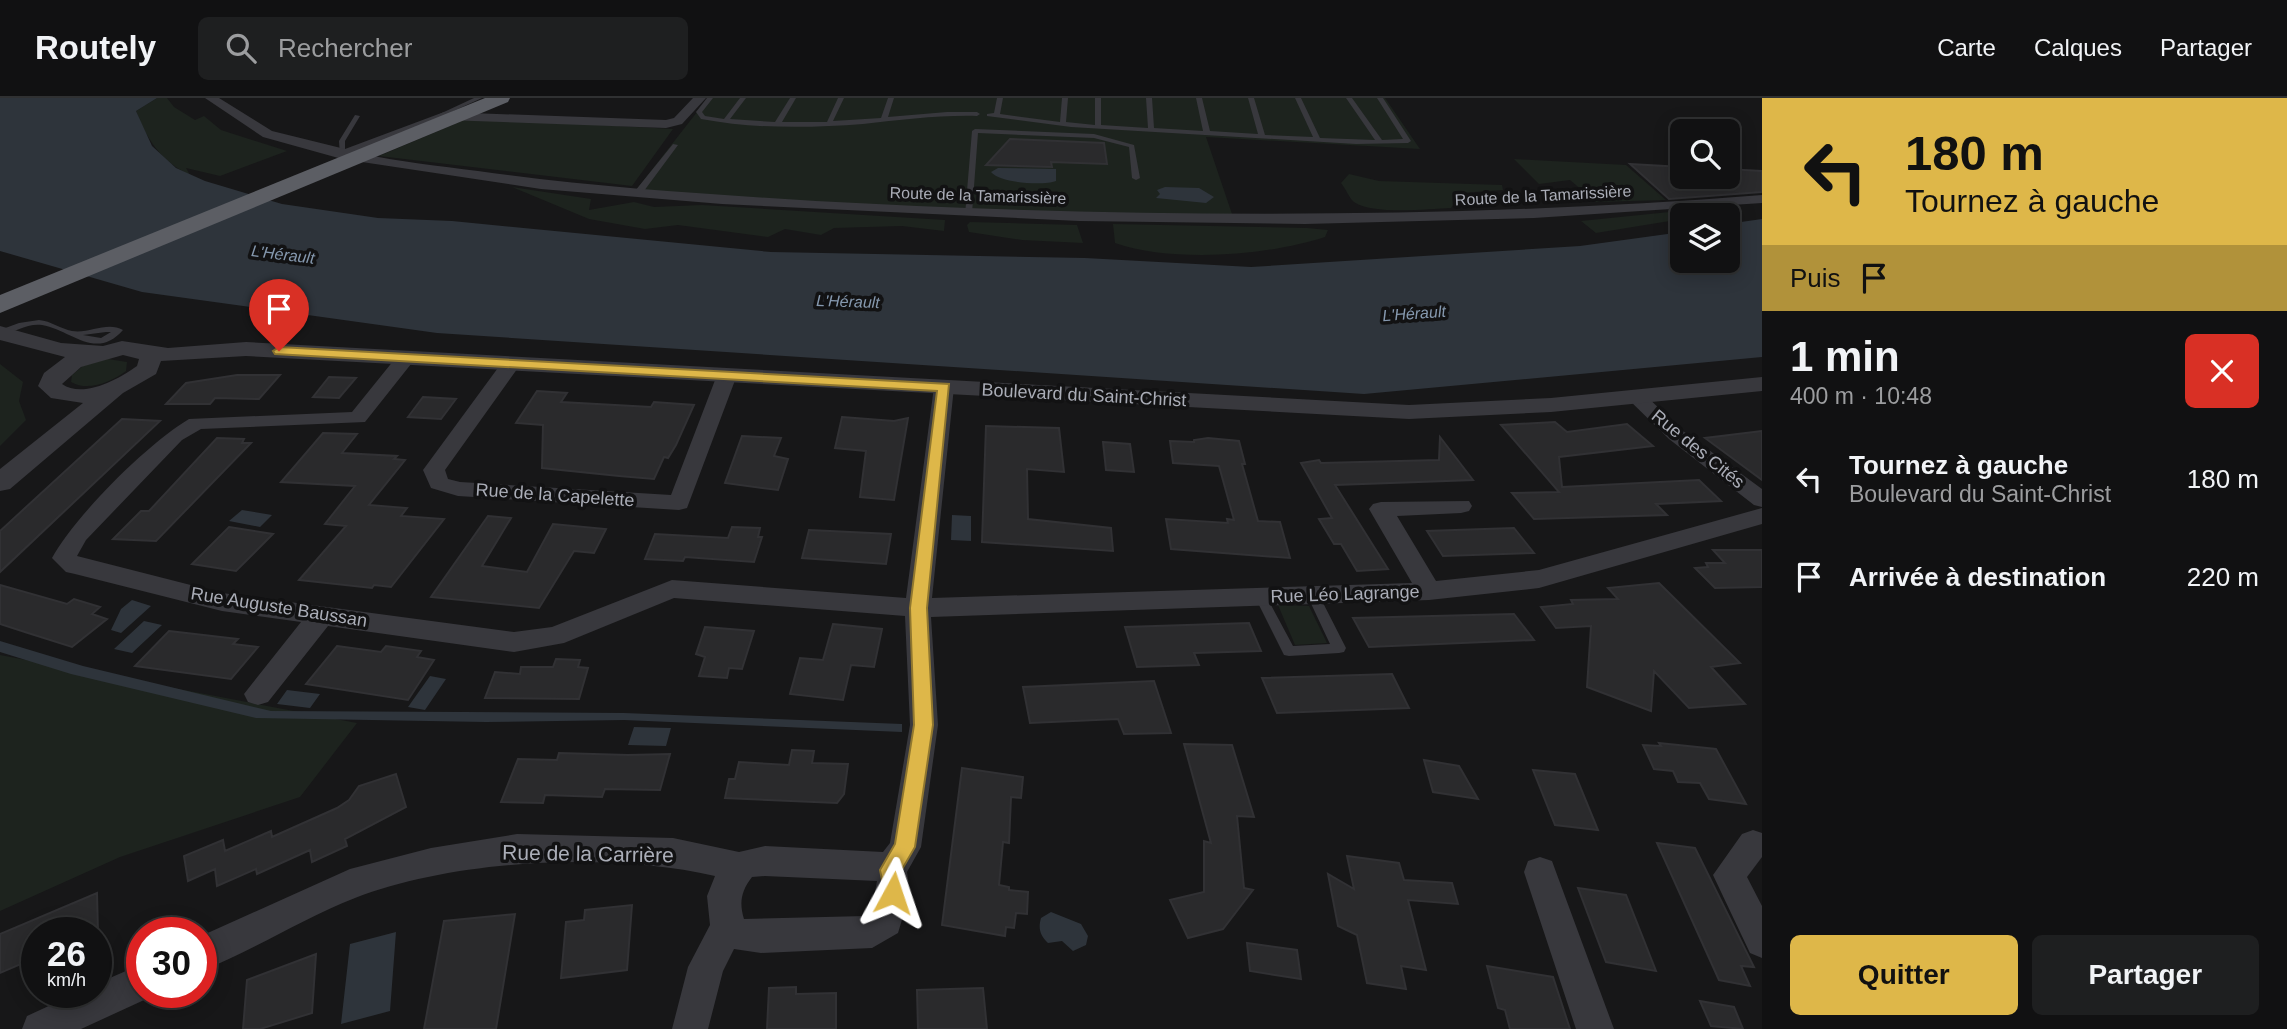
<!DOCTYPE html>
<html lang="fr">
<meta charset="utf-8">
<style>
:root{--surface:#111112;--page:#1e1f20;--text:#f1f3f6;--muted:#9c9d9f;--line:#303132;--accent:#deb749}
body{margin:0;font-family:Helvetica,sans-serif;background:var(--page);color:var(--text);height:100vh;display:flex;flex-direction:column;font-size:26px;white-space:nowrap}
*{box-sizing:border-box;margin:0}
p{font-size:23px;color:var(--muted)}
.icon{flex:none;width:38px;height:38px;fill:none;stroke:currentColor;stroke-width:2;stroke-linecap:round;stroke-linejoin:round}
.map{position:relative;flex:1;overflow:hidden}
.details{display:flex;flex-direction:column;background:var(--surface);width:525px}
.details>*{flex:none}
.hud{background:#deb749;color:#111;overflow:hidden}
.tools{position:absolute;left:1670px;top:21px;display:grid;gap:14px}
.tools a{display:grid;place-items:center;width:70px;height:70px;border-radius:10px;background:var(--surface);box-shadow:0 4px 18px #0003,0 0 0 2px var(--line);font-size:35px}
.speed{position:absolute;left:21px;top:819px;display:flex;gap:14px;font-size:35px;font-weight:700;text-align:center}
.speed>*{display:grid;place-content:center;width:91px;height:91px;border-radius:50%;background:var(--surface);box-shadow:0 4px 18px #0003,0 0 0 2px var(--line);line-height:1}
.speed small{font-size:18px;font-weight:400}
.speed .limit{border:10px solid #d22;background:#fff;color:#111}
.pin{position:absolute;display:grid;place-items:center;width:60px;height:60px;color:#fff;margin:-72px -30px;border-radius:50% 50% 50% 0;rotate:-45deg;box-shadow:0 0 7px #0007}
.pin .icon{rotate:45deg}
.me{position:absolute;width:77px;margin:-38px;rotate:5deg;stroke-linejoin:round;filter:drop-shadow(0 0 5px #0008)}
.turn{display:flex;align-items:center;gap:24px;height:147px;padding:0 28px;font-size:32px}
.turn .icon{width:91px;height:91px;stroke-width:2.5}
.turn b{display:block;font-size:49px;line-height:60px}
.then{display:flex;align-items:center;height:66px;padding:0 28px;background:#0003;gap:14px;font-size:26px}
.round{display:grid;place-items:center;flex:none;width:74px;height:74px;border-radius:10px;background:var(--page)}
.summary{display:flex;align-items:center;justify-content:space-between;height:119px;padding:0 28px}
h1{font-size:42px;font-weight:800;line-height:52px}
.button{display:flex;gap:14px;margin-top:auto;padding:14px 28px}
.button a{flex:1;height:80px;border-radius:10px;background:var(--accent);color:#111;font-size:28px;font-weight:800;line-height:80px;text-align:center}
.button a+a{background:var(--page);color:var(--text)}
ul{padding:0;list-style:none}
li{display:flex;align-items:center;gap:21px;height:98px;padding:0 28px}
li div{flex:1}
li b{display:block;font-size:26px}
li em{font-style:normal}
header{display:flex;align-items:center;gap:42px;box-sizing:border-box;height:98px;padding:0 35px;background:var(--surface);border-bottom:2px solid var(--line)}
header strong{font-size:33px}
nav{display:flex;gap:38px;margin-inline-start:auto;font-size:24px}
.search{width:490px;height:63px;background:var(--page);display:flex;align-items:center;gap:18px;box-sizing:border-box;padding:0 24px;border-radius:10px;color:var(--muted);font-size:26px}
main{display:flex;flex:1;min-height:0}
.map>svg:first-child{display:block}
.green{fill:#1d231e}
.water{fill:#2e343b}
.building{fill:#2a2a2c;stroke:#313134;stroke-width:2}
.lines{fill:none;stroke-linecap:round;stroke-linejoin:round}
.service{fill:#38383d;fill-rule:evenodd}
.minor{fill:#38383d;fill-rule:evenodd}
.tertiary{fill:#38383d;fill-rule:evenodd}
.trunk{fill:#5c5e64;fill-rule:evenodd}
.route{fill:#deb749;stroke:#90772f;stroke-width:2}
.labels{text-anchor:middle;stroke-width:7;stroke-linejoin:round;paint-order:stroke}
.far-street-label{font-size:16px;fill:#aaadb7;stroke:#121213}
.far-water-label{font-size:16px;font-style:italic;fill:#8598ae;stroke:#121213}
.street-label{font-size:18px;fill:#aaadb7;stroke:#121213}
.near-street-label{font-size:21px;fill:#aaadb7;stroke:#121213}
</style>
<header>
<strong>Routely</strong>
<div class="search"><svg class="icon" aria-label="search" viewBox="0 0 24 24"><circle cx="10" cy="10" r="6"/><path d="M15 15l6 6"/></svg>Rechercher</div>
<nav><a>Carte</a><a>Calques</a><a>Partager</a></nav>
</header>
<main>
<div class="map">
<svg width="1762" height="931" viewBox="0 0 1762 931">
<rect width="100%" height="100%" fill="#171718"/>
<path class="green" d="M157 0H167L174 9 195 22 204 18 221 32 287 53 220 78 186 70 190 77C162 64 147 42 136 13Z
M708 0H1385L1420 51 1206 39 1233 119 955 113 636 92Z
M469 20 673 31 632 88 379 58Z
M1514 61 1626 67 1666 102 1596 104 1570 82 1539 86Z
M1349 76 1379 83 1502 87 1503 92 1461 95 1451 110C1428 111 1372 117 1354 104 1349 100 1346 91 1341 85Z
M512 89 591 101 589 112 634 104 654 109 702 107 945 122 944 133 902 128 834 130 821 137 785 131 768 139 678 127 645 131 589 121Z
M1689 112 1686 117H1682V121L1596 135 1581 123Z
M970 124 1077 127 1083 145 1022 142 969 134 967 127Z
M1113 126 1307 130 1328 132 1325 139C1266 158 1173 165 1115 145Z
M108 261 127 264 126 273C111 284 88 294 71 284L72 277 83 268Z
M0 266 23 284 19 303 26 322 0 348Z
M1278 507 1309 508 1327 545 1295 547Z
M0 557 357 625 300 699 120 759 0 813Z"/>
<path class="water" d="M0 0H157L136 13 152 48 176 70 205 83 282 106 378 120 452 123 771 154 1085 160 1251 169 1580 148 1682 134V163H1727V126L1762 121V259L1364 296 437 235 142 194 0 153Z
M998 70 1056 71V83C1043 88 1000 85 991 74Z
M1165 89 1199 90 1214 99 1206 105 1156 100 1160 96 1157 92Z
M242 412 272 417 260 429 229 423Z
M952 417 971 418V443L951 442Z
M132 502 151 508 121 535 111 532 121 511Z
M144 523 162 527 132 555 114 551Z
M0 543 83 568 271 613 624 615 902 626V634L624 622 486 624 256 620 71 576 0 554Z
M430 578 446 581 425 612 408 609Z
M287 592 320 596 310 610 277 606Z
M634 629 671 630 666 648 628 647Z
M1051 814 1081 826 1088 838 1086 847 1073 853 1062 843 1048 845C1040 837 1038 831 1041 820Z
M396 834 390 913 341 926 350 846Z"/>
<path class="building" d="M1010 41 1104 45 1107 66 1051 64 1052 69 986 67Z
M1630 66 1682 69V79H1727V71L1762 73V94L1669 101Z
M237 277H280L259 301 215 300 210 306H166L186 285Z
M329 279 356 280 339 300 313 299Z
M537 293 567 295 561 304 651 309 654 304 694 307 676 347 668 360 664 359 654 381 619 378 542 370 543 327 516 325Z
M423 299 456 301 441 321 408 319Z
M842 319 894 323 908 320 894 402 860 399 866 353 835 350Z
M122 321 160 323 0 474V433Z
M1555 324 1567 334 1627 326 1653 348 1559 359 1562 389 1699 382 1721 403 1656 406 1667 417 1534 421 1512 395 1559 394 1501 327Z
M986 328 1059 330 1064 374 1027 371 1028 421 1111 430 1113 453 982 444Z
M1762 333V382L1705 340Z
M323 335 357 336 342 355 397 358 394 361 405 362 369 407 407 410 401 418 444 421 391 489 374 487 372 490 299 482 346 428 325 426 355 388 281 384Z
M742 338 781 340 774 358 788 361 778 392 725 385Z
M1440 339 1473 382 1335 387 1388 471 1357 473 1341 446H1334L1319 421 1332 420 1301 365 1319 362 1321 365 1439 362Z
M217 340 244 341 242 345H251L156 443 113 441 141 413H149Z
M1208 340 1239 343 1245 366H1242L1258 423 1280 424 1290 460 1171 451 1166 421 1228 425 1227 421 1234 422 1219 368 1173 365 1170 343 1194 344V342Z
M1103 344 1130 346 1134 374 1106 372Z
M488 418 511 420 482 468 527 474 553 426 606 431 594 455 574 453 539 510 431 499Z
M229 429 273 436 236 473 192 466Z
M732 429 760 430 758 439H762L754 464 685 459 683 463 645 461 655 436 728 440Z
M1514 430 1534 455 1443 458 1427 433Z
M809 432 891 436 886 466 802 460Z
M1713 452H1762V489L1715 490 1695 470 1708 469 1706 465H1725Z
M1659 485 1740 565 1711 569 1745 606 1689 610 1654 573 1651 613 1587 589 1591 528 1556 530 1541 509 1573 506 1571 502 1618 501 1608 490Z
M0 487 67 506 74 501 100 509 92 516 107 521 72 549 28 535 0 526Z
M1514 516 1534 542 1369 549 1353 520Z
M1249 525 1261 553 1194 555 1199 567 1137 569 1125 529Z
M833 526 882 531 874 569 851 567 843 602 790 596 800 560 823 562Z
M705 529 754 533 742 571 729 570 727 580 699 578 705 559 696 556Z
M169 533 238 541 233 546 258 549 231 581 135 568Z
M337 548 381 554 386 548 421 553 417 559 434 562 408 602 306 586Z
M556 561 580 562 578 569 588 570 579 601 485 600 495 574 520 576 521 569H553Z
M1392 576 1409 610 1277 615 1262 580Z
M1154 583 1171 635 1124 636 1118 621 1030 625 1023 589Z
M1659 645 1716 651 1746 706 1709 701 1700 685 1678 684 1673 673 1654 671 1643 647 1661 648Z
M1184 646 1232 647 1254 719 1237 718 1244 790 1253 792 1223 831 1188 840 1170 802 1204 794V743L1211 745Z
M792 652 814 653 812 665 848 666 844 696 837 705 725 700 729 681H735L739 664 789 667Z
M559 655 628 657 670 656 660 692 605 691 602 699 545 697 543 705 501 704 518 661 557 662Z
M1424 662 1459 668 1478 701 1433 694Z
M962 670 1023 679 1021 700 1011 699 1009 745 1003 744 999 787 1009 789V792L1028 794 1027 816 1016 815 1014 830 1006 829 1005 838 942 827Z
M1533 672 1575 676 1598 732 1555 727Z
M396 676 406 709 345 741 347 748 312 764 310 752 257 776 256 771 217 788 215 771 188 783 184 758 223 742 225 753 271 733 272 739 337 710 349 702 359 688Z
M1657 745 1695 750 1754 869 1741 868 1750 888 1719 882Z
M1347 758 1399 765 1404 782 1452 785 1458 806 1408 802 1426 872 1401 868 1406 891 1367 885 1357 837 1338 828 1328 776 1354 791Z
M1578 790 1626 797 1656 873 1606 864Z
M97 795 98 835H37V859L0 875V836Z
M632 807 627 872 561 880 566 824 584 822 585 812Z
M515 816 496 931H424L444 823Z
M1247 845 1297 852 1301 881 1250 873Z
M316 856 312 915 260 931H243L247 882Z
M1487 868 1553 879 1570 931H1510L1505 912 1498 910Z
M796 889V896L836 895V931H767L769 890Z
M983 890 987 931H918L917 892Z
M1700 903 1734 909 1743 931 1711 928Z"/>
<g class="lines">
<path class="service" d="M474 0H482L436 21 431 20Z
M707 0H713L702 14 705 18 724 21 740 0H746L730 21 775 24 790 0H796L782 24H827L838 0H844L833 23 881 20 888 0H894L888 19 947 14H977L980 16 977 18C939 17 901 22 863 26 810 30 754 31 701 21L696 14Z
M997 0H1003L1000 16 1060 24 1062 0H1068L1066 24 1095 27V0H1101V27L1148 30 1146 0H1152L1154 30 1203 33 1196 0H1202L1210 33 1258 36 1248 0H1254L1265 37 1313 39 1295 0H1301L1320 40 1375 42 1346 0H1352L1382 42 1403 41 1377 0H1383L1411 43 1408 45 1356 46 1071 29 987 18V16L994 15Z
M355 17 360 18 345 43V57L340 58 339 43Z
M975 31 1094 36 1134 47 1140 80 1136 82 1132 80 1129 49 1094 40 978 35 972 115 965 117 972 33Z
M673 46 678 47 641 97H635V93Z
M39 222C51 223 61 231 72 233 89 236 107 223 123 232 96 263 71 232 42 227 27 225 14 235 0 237V232L19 225ZM106 234H111L101 240 83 237Z
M1313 493 1319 497 1346 550 1344 554 1339 555 1289 558 1284 557 1255 499 1257 496H1265L1293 548 1330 546 1307 497Z"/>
<path class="minor" d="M205 0H219L272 33 345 51 444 14 666 22 674 20 693 0H706L682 26 666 30 445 22 360 55C399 64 439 68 478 73 590 89 703 96 816 103 1132 120 1447 122 1762 97V105L1534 120 1305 126 1079 123 722 106 541 91 342 61 263 39Z
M405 255 415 261 365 324 201 331 182 342 86 442 77 458 222 495 514 534 552 529 672 482 906 500 934 289 944 283 954 289 932 500 1412 485 1369 411 1373 406 1381 404 1469 403 1472 408 1469 413 1461 415 1397 418 1436 483 1539 472 1762 410V426L1539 490 1429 502 931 519 938 627 921 749 907 774 910 795 898 835 872 850 761 855 734 851 723 873 708 931H672L688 869 710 827 707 798 715 778C610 754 456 761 355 800 302 821 254 852 201 873V838L350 771 431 750 517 736 673 740 739 754 765 748 883 754 890 745 910 627 905 518 674 500 564 545 514 554 328 528 268 604 258 607 248 604 244 596 301 524 222 513 75 476 66 474 52 460C75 418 147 346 189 321L352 314 398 257ZM765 778 877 783 871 814 866 818 744 821C739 805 741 793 752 779Z
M510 261 520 267 445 372 448 381 460 384 671 397 717 277 727 271 734 273 737 277 687 410 679 412 458 398 431 390 423 372 503 263Z
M1636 293 1643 295 1683 333 1762 391V409L1754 407 1669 341 1626 299Z
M1753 732 1762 735V759L1747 779 1762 808V860L1750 855 1713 777 1742 736Z
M1540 759 1552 763 1556 774 1614 931H1576L1524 774 1528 763Z
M142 866V894H156L155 897 81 931H22L27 918 79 894H96V886Z"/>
<path class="tertiary" d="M0 228 61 245 103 248 122 243 168 250 246 244 1409 307 1551 300 1762 279V293L1551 314 1409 321 246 258 161 263 156 276 123 295 10 391 0 393V371L83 305 51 300 38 288 44 275 65 259 0 242ZM123 257 139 261 137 268C119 281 83 301 62 286L81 269Z"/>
<path class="trunk" d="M485 0H510L508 4 0 215V197Z"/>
</g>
<path class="route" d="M279 249 949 286 927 510 933 627 915 749 901 773 905 782 901 802 893 805 886 802 880 772 895 746 914 627 910 510 937 293 275 256 273 253Z"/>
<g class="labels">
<g class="far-street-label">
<text transform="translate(978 97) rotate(2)" y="6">Route de la Tamarissière</text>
<text transform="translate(1543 97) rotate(-3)" y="6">Route de la Tamarissière</text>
</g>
<g class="far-water-label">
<text transform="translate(283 156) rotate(7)" y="6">L'Hérault</text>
<text transform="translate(848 203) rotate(2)" y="6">L'Hérault</text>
<text transform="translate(1414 215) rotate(-4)" y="6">L'Hérault</text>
</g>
<g class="street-label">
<text transform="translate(1084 297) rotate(3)" y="6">Boulevard du Saint-Christ</text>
<text transform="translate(1698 351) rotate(39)" y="6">Rue des Cités</text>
<text transform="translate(555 397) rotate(4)" y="6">Rue de la Capelette</text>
<text transform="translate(1345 496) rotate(-2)" y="6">Rue Léo Lagrange</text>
<text transform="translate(279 509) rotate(9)" y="6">Rue Auguste Baussan</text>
</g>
<g class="near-street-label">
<text transform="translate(588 756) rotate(1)" y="7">Rue de la Carrière</text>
</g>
</g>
</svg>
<div class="tools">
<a><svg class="icon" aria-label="search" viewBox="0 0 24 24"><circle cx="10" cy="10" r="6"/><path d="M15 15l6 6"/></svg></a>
<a><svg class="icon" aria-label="layers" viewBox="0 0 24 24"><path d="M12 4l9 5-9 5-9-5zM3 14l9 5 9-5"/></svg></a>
</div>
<div class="speed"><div>26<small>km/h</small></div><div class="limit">30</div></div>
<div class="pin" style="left:279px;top:253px;background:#d93025"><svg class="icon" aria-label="arrive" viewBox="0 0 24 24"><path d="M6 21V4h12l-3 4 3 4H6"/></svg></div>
<svg class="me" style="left:893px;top:795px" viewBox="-20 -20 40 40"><path d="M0-17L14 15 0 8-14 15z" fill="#deb749" stroke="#fff" stroke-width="4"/></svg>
</div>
<section class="details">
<div class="hud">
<div class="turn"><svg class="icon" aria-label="left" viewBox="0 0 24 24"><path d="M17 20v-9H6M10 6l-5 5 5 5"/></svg><div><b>180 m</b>Tournez à gauche</div></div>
<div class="then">Puis<svg class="icon" aria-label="arrive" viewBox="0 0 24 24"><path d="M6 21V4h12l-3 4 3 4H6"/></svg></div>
</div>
<div class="summary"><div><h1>1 min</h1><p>400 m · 10:48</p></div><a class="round" style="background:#d93025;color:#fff"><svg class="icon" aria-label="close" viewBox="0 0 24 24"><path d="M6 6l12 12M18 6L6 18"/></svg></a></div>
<ul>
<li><svg class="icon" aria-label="left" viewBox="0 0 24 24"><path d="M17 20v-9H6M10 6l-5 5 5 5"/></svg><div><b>Tournez à gauche</b><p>Boulevard du Saint-Christ</p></div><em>180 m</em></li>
<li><svg class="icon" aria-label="arrive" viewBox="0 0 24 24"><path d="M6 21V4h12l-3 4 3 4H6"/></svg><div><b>Arrivée à destination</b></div><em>220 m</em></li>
</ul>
<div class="button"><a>Quitter</a><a>Partager</a></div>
</section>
</main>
